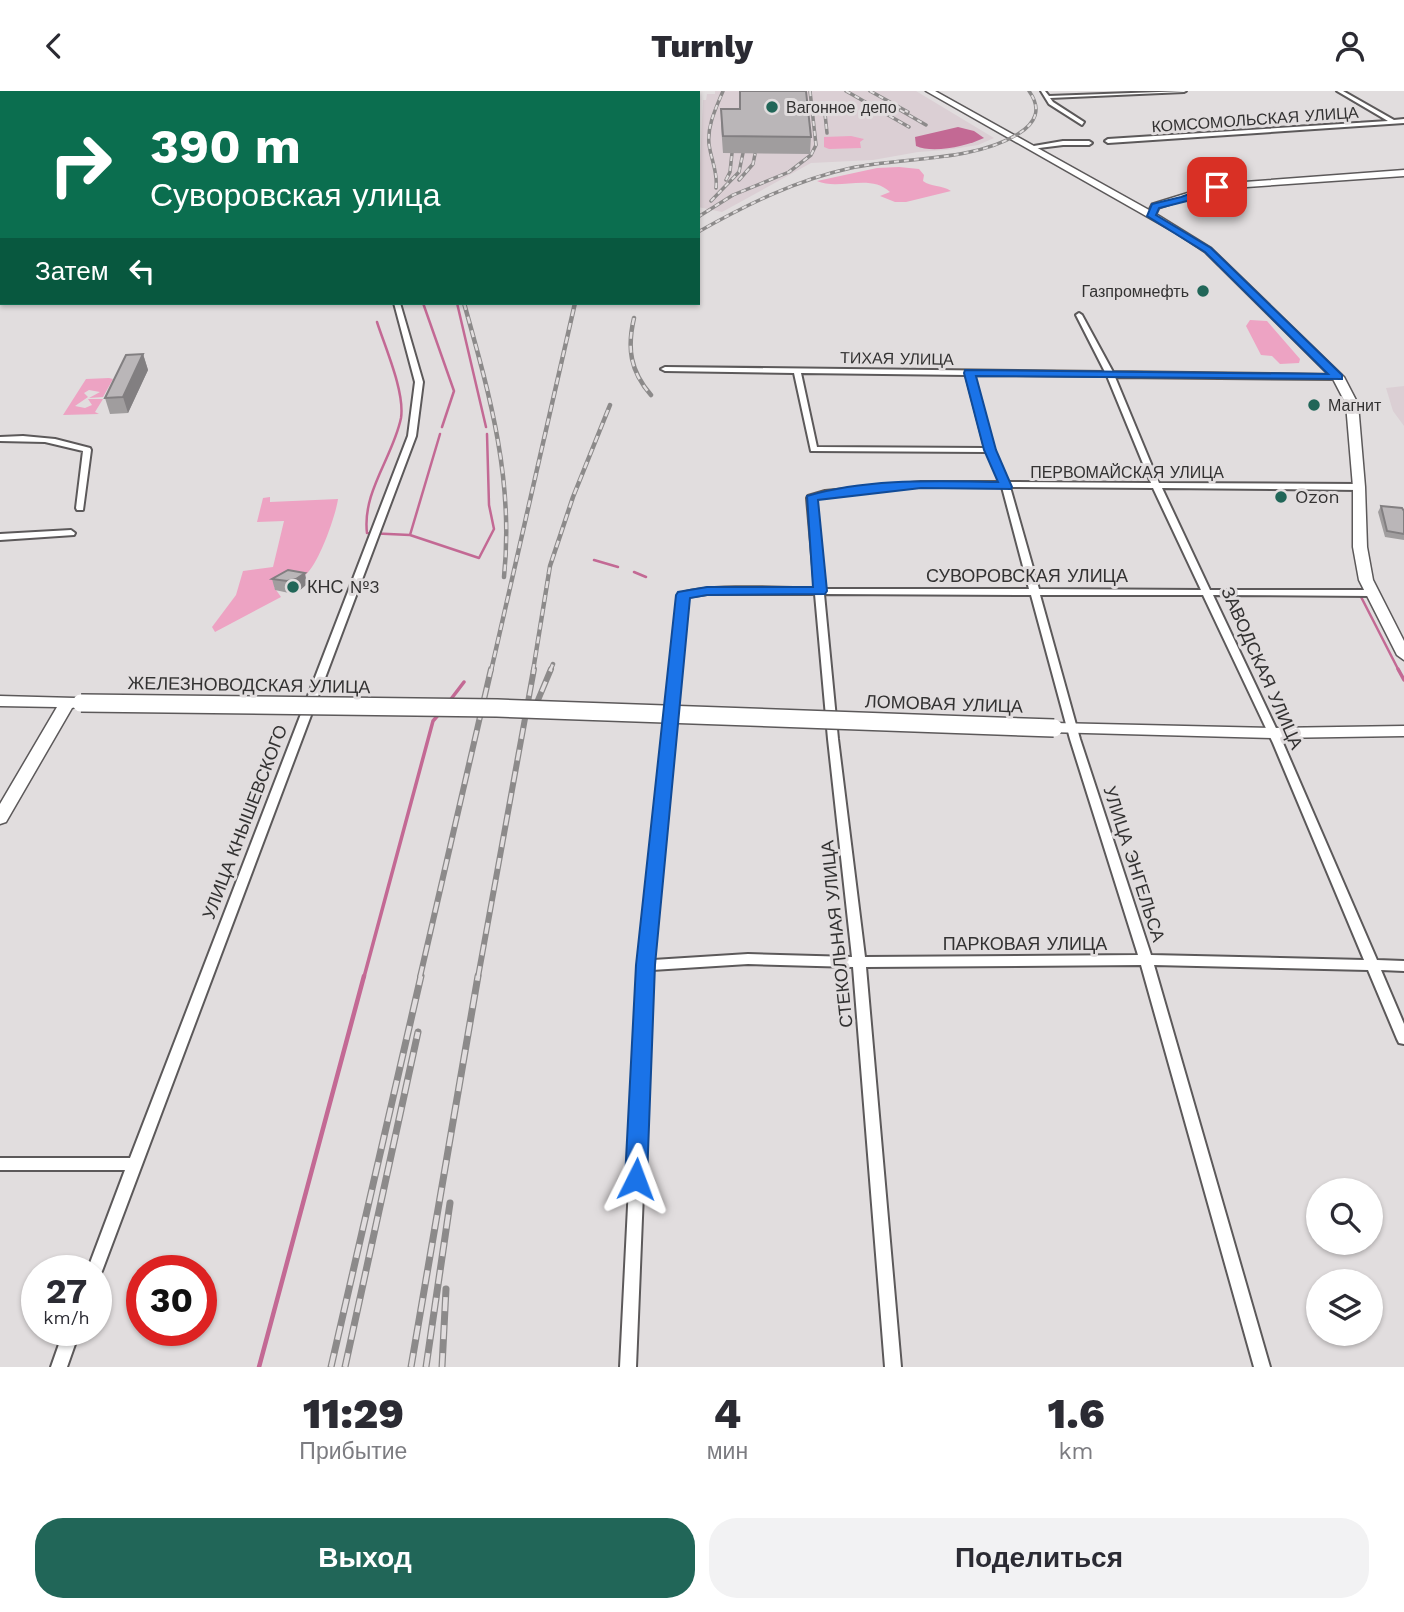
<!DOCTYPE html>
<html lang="ru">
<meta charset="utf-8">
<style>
:root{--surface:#fff;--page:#f2f2f3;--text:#2b2b33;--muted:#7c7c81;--accent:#216658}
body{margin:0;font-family:"Work Sans",sans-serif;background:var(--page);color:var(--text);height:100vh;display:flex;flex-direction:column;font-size:26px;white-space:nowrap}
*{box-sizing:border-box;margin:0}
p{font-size:23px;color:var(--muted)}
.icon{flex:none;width:38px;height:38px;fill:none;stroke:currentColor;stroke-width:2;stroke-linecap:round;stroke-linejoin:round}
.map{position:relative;height:1276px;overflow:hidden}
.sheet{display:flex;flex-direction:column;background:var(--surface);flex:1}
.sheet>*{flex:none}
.top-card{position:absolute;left:0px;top:0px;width:700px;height:214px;box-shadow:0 2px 5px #0004;background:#0b6e4f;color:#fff;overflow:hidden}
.buttons{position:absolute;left:1306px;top:1087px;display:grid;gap:14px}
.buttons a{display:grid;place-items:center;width:77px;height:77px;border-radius:50%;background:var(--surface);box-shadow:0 2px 5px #0004;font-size:35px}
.speed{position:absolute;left:21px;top:1164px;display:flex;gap:14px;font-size:35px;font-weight:700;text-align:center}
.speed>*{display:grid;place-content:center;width:91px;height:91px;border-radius:50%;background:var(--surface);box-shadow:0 2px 5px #0004;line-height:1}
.speed small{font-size:18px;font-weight:400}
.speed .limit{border:10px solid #d22;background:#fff;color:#111}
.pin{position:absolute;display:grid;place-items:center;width:60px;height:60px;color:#fff;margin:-30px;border-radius:14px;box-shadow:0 4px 10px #0006}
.me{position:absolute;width:77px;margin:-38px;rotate:3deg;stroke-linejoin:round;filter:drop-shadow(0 0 5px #0008)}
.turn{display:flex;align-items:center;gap:24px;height:147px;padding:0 35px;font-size:32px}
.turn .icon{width:91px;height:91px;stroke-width:2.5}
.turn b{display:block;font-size:49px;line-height:60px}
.then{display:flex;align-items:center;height:66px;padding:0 35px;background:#0003;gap:14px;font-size:26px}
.eta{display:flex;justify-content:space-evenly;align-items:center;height:119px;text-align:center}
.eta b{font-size:42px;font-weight:800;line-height:49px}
.cta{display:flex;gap:14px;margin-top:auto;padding:14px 35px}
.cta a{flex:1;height:80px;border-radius:28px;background:var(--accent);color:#fff;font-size:28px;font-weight:800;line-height:80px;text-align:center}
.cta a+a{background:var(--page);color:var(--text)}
header{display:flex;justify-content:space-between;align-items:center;height:91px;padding:0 35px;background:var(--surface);font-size:32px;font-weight:800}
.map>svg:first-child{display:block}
.built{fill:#dbcfd4}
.green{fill:#eda3c3}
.water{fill:#c36994}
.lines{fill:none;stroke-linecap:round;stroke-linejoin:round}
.stream-far2{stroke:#c36994;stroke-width:2.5}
.stream-far1{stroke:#c36994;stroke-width:3.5}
.stream{stroke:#c36994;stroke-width:4.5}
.taxiway{fill:#b6b4b4;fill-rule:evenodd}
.street-casing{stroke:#5c595a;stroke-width:4}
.secondary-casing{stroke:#5c595a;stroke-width:3}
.street{fill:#fff;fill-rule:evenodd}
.secondary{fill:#fff;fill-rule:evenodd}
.rail-far3-casing{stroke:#8c8a8a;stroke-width:3.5}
.rail-far2-casing{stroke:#8c8a8a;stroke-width:4.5}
.rail-far1-casing{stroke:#8c8a8a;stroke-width:6}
.rail-casing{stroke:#8c8a8a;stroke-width:7}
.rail-far3{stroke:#e1ddde;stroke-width:2;stroke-dasharray:5;stroke-linecap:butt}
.rail-far2{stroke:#e1ddde;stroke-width:2.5;stroke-dasharray:7;stroke-linecap:butt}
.rail-far1{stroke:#e1ddde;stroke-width:3.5;stroke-dasharray:11;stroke-linecap:butt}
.rail{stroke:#e1ddde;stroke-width:4.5;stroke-dasharray:14;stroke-linecap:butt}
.secondary-bridge-casing{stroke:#5c595a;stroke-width:20;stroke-linecap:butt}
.secondary-bridge{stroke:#fff;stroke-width:17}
.wall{fill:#a09d9e}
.shaded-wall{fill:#827f81}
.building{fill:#bab6b8;stroke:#827f81;stroke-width:2}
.route{fill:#1a73e8;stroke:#114b97;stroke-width:2}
.poi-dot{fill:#216658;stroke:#e1ddde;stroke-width:2.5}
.labels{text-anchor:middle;stroke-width:6;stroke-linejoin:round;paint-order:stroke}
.far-poi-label{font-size:16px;fill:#333232;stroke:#e1ddde;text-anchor:start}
.far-street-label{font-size:16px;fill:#333232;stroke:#e1ddde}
.poi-label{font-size:18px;fill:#333232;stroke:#e1ddde;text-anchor:start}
.street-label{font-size:18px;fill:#333232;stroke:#e1ddde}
</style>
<header><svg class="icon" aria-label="back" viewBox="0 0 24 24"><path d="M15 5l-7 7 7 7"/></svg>Turnly<svg class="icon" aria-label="person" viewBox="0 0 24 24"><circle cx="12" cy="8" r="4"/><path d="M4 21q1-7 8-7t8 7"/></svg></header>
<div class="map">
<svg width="1404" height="1276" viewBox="0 0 1404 1276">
<rect width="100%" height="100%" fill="#e1ddde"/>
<path class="built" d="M0 0H431L2 2V142Z
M715 0H916L994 47 978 54 946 59 918 61 873 69 811 72 722 121 698 116 703 9H706L707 3H715Z
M1404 295V335L1393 320 1386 297Z"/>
<path class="green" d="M851 45 864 48 860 51 861 57 829 58 824 56V46Z
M899 76 919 78 924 84 923 90C931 96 942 94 951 100L906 111H895L880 105 890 101C870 82 839 100 817 90L877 77Z
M1250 229 1267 230 1300 268 1299 272 1280 273 1272 265 1261 264 1246 235Z
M109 287 113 288 103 306 89 307 100 301 89 299 84 302 88 306 75 315 85 317 92 314 88 308H103L95 321 99 323 63 324 86 288Z
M270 406V411L338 408C336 424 318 475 305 484 296 490 283 489 274 496L281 506 215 541 212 536 236 504 243 480 273 476 284 430 257 431 263 407Z"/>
<path class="water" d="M958 36 974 40 984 47C967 55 933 63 916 55L915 46Z"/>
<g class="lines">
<path class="stream-far2" d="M423 212 454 300 442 336
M457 212 486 336
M377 231C385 256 405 301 401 327 393 366 362 401 367 442L410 444 479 467 494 438 489 414 487 343
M410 444 440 343
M594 469 618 476
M634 481 646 486
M1357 498 1399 580"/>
<path class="stream-far1" d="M1398 578 1404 589
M448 612 464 591
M364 886 433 630 439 623"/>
<path class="stream" d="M259 1276 364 885"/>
<path class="taxiway" d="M88 0H106L88 2Z
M128 0H148L150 2H130Z"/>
<g class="street-casing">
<path id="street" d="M440 0H444V2H439Z
M1041 0H1045L1049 5 1186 0 1184 1 1050 7 1053 11 1084 31 1082 34 1049 13Z
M1337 0H1343L1394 29 1404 28V32L1108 52 1105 50 1108 48 1388 30Z
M1063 50H1089L1092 52 1089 54H1063L1031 58 1028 56Z
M394 212H400L423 291 416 345 102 1180 99 1185 96 1186V1180H87L125 1079H0V1067H130L408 345 415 291Z
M1079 222 1082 224 1113 281 1338 284 1342 286 1338 288 1115 286 1159 392 1359 393 1363 396 1359 399 1162 397 1210 499H1371L1376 502 1371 505 1213 504 1283 652 1377 869 1404 870V880L1381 879 1404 933V953L1399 952 1397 948 1368 879 1154 874 1270 1276H1254L1141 874 866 876 901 1276H885L853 876 748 873 652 879 636 1276H620L640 874 678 504C698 492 787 497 815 498L807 407 808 405 825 400 921 391H1000L987 361 811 360 794 282 665 280 661 278 665 276 1105 281 1076 224ZM801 282 966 284 985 357 817 356ZM973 284 1107 285 1151 392 1008 391 994 359ZM921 395 1002 396 1029 498H824L815 408 826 405ZM1010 396 1153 397 1201 499 1039 498ZM707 503H815L828 648 852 866 748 863 653 869 687 506ZM824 503 1031 504 1070 648 1138 864 865 866 838 648ZM1040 504H1203L1273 652 1364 869 1151 864 1080 648Z
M23 345 55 348 90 357 91 359 83 419H77L76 417 83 360 45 351 0 350V346Z
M71 439 75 442 74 444 0 449V443Z
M64 1239H80L67 1276H51Z"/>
</g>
<g class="secondary-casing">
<path id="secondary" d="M926 0H935L1149 119 1152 113 1217 93 1404 79V85L1218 98 1159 117 1156 123 1211 157 1344 286 1358 313 1365 396 1367 456 1373 489 1404 550V569L1397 564 1359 489 1353 456V396L1346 313 1333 288 1205 161 1176 142Z
M0 605 75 607 83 612 80 615 72 617 6 731 0 733V713L57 616 0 615Z
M1054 632 1273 637 1404 635V645L1273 647 1048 641 1046 637Z"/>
</g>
<use href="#street" class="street"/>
<use href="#secondary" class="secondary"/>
<g class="rail-far3-casing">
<path id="rail-far3" d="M846 0 909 36
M870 0 908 21
M824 13 827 42
M900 19 926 34
M726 89 730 81 732 62
M739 89 753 73 755 63
M716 97C718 81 711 69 709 53 707 35 716 17 723 0
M711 110 739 81 743 62
M698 126 733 104 789 81 811 64 816 54 810 0
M698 141C746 114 796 89 851 77 902 66 973 71 1018 43 1036 32 1042 18 1029 0"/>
</g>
<g class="rail-far2-casing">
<path id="rail-far2" d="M464 212C490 305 514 389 504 486
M634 227C627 257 630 280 651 304
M491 580 575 212
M533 580 550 475 573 406 610 314
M550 580 553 573"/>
</g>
<g class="rail-far1-casing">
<path id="rail-far1" d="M533 621 551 578
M420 886 491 578
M478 886 534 578"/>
</g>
<g class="rail-casing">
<path id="rail" d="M331 1276 421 885
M345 1276 418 941
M411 1276 478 885
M426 1276 450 1112
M442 1276 446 1198"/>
</g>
<use href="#rail-far3" class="rail-far3"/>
<use href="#rail-far2" class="rail-far2"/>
<use href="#rail-far1" class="rail-far1"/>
<use href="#rail" class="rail"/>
<g class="secondary-bridge-casing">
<path id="secondary-bridge" d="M81 612 497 617 1054 637"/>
</g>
<use href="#secondary-bridge" class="secondary-bridge"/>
</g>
<path class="wall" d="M721 18H740L811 46 810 63 723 62 721 34Z
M143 263 148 279 128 322 110 323 105 307Z
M1381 415 1404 420V449L1385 446 1378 421Z
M272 488 307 493 299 500 289 502 275 499Z"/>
<path class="shaded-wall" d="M333 0H345L343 2H332Z
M143 263 148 279 128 322 123 306Z
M305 482 307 493 299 500 289 502 287 490Z"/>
<path class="building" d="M176 0H333L332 2H174Z
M740 0H806L811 46 723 45 721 18H740Z
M143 263 123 306 105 307 126 264Z
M1381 415 1402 417 1404 420V443L1387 440Z
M288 479 305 482 296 488 287 490 272 488Z"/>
<path class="route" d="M1217 93 1220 98 1187 110 1159 117 1156 124 1211 157 1342 284V288L976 285 996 359 1012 396 1011 398 921 397 818 409 827 500 825 503 707 504 690 507 655 874 647 1088 644 1095 636 1098 629 1095 625 1088 636 874 676 504 678 501 707 496H813L807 405C868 387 935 390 998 391L984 359 964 282 965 279 1328 283 1205 161 1147 125 1152 113 1181 106Z"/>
<g class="poi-dot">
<circle cx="772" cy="16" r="7"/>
<circle cx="1203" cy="200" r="7"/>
<circle cx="1314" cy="314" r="7"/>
<circle cx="1281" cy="406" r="7"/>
<circle cx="293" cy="496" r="7"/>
</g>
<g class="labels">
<g class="far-poi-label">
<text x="786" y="22">Вагонное депо</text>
<text x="1189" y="206" text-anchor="end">Газпромнефть</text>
<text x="1328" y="320">Магнит</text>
</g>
<g class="far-street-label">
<text transform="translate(1255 28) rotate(-4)" y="6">КОМСОМОЛЬСКАЯ УЛИЦА</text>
<text transform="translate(897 267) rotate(1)" y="6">ТИХАЯ УЛИЦА</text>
<text x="1127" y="387">ПЕРВОМАЙСКАЯ УЛИЦА</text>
</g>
<g class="poi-label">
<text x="1295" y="412">Ozon</text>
<text x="307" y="502">КНС №3</text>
</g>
<g class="street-label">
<text x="1027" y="491">СУВОРОВСКАЯ УЛИЦА</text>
<text transform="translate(1262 577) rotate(66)" y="6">ЗАВОДСКАЯ УЛИЦА</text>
<text transform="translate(249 594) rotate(1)" y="6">ЖЕЛЕЗНОВОДСКАЯ УЛИЦА</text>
<text transform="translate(944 613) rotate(2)" y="6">ЛОМОВАЯ УЛИЦА</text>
<text transform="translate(245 731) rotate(-69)" y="6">УЛИЦА КНЫШЕВСКОГО</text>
<text transform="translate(1134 773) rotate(72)" y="6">УЛИЦА ЭНГЕЛЬСА</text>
<text transform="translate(837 843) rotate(-96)" y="6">СТЕКОЛЬНАЯ УЛИЦА</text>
<text x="1025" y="859">ПАРКОВАЯ УЛИЦА</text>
</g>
</g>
</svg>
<div class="buttons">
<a><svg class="icon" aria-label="search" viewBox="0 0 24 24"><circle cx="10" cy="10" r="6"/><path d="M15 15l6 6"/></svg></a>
<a><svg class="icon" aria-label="layers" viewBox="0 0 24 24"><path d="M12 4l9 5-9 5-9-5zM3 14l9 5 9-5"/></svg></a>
</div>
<div class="speed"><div>27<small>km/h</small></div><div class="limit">30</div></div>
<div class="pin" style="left:1217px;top:96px;background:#d93025"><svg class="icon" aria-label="arrive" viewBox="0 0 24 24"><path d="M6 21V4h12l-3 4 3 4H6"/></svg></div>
<svg class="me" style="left:636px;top:1088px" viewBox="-20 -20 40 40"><path d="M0-17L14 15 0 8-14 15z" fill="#1a73e8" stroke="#fff" stroke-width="4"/></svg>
<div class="top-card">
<div class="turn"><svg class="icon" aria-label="right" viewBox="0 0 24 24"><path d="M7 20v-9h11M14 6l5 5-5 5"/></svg><div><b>390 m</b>Суворовская улица</div></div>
<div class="then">Затем<svg class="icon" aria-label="left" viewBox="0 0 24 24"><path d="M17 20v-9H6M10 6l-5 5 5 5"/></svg></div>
</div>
</div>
<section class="sheet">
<div class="eta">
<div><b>11:29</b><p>Прибытие</p></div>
<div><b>4</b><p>мин</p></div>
<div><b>1.6</b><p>km</p></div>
</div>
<div class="cta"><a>Выход</a><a>Поделиться</a></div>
</section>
